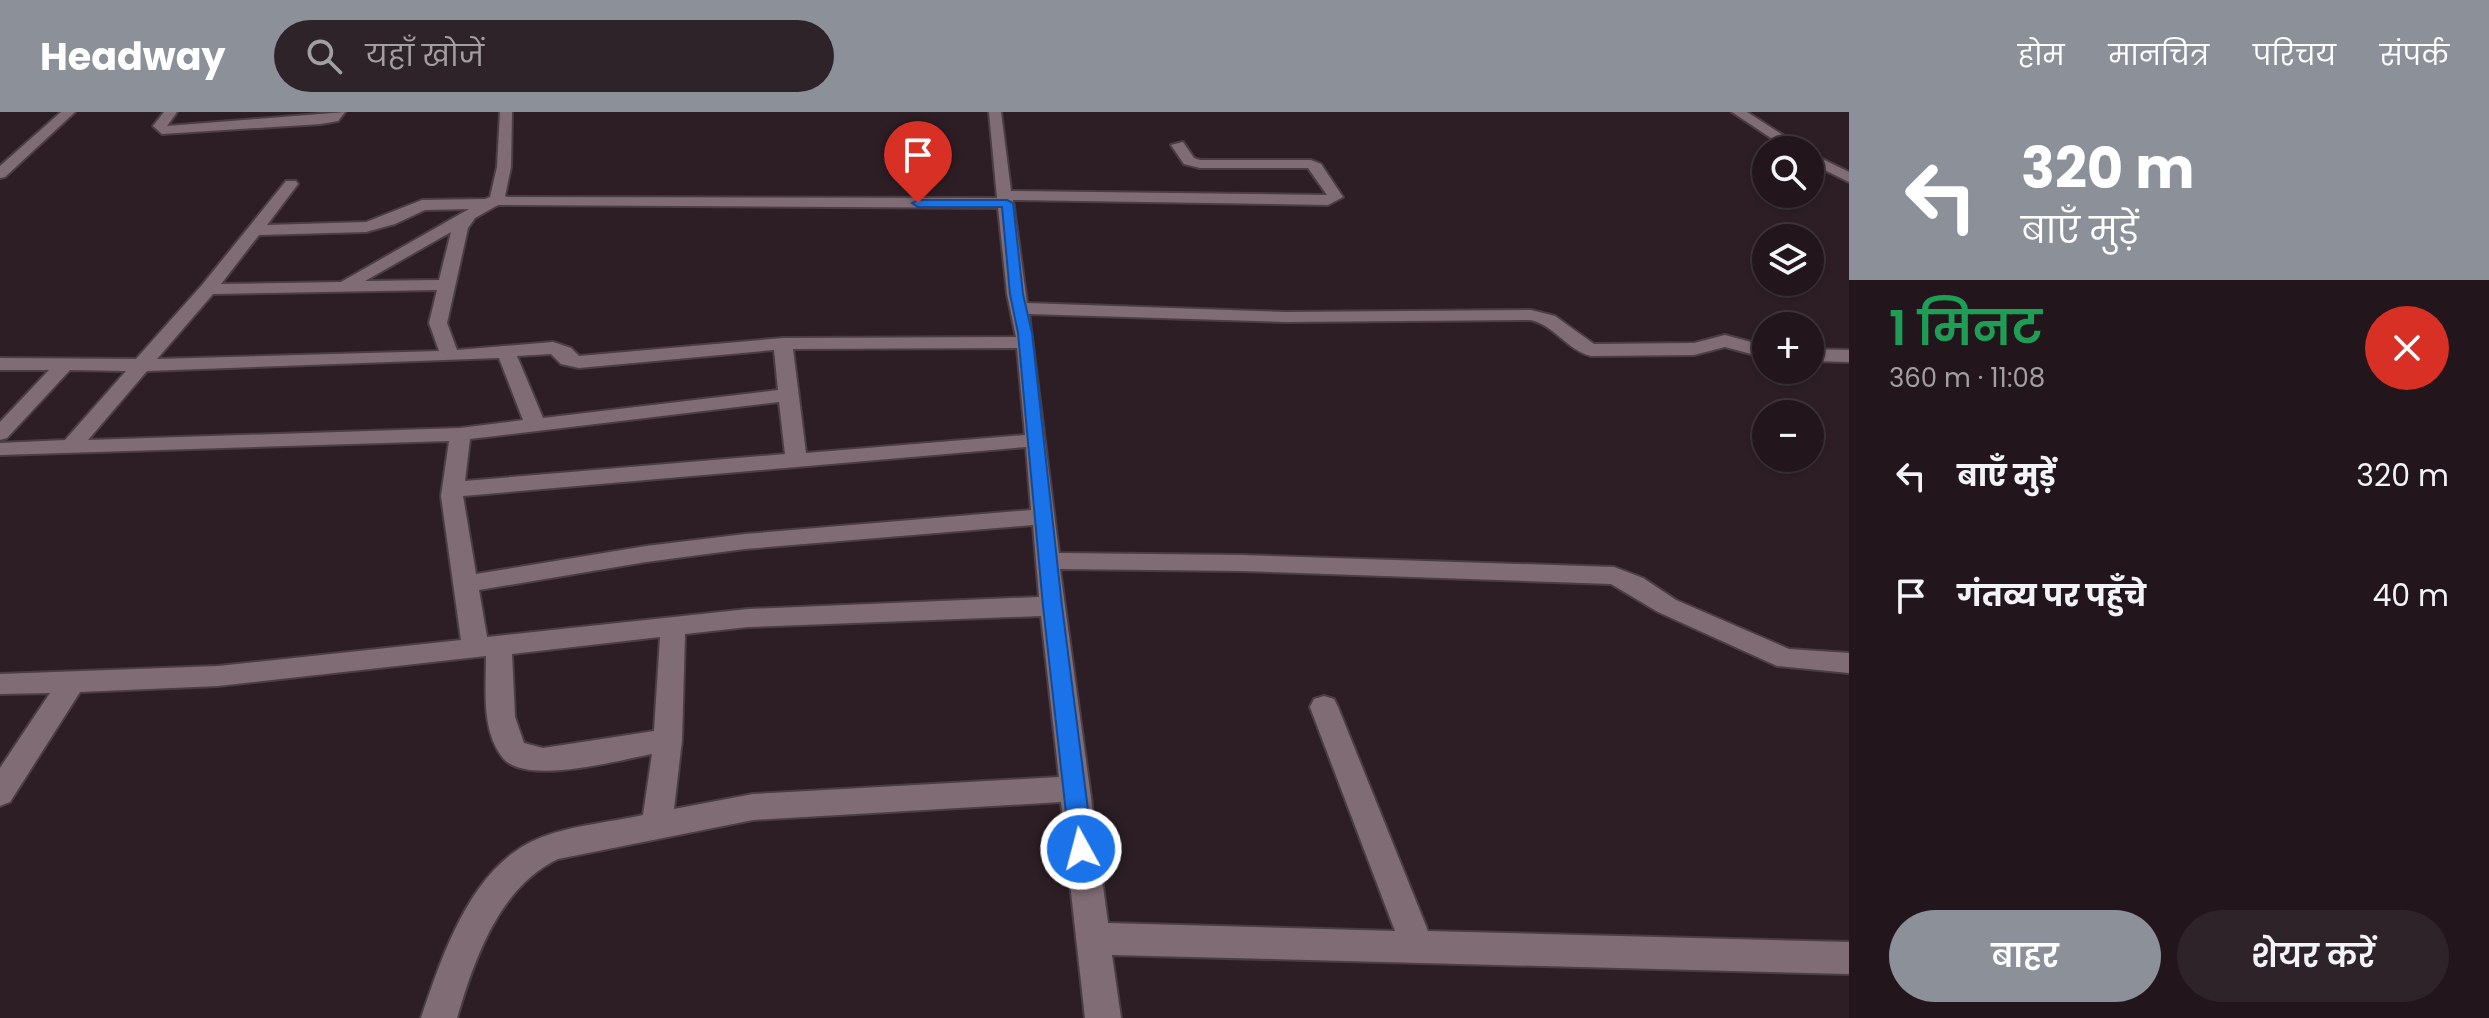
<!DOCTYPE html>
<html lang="hi">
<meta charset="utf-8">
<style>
:root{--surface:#22161c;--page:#2e2329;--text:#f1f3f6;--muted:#a29fa3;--line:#3f353b;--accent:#8c9099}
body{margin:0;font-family:Poppins,"Noto Sans Devanagari",sans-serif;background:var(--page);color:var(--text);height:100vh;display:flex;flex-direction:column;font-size:30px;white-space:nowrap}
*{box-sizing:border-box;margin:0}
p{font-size:26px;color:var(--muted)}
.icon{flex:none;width:44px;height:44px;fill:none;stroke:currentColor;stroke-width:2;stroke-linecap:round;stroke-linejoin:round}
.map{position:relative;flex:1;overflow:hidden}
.details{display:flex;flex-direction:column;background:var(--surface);width:640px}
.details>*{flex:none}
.guide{background:#8c9099;color:#fff;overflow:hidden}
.tools{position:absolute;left:1752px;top:24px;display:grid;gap:16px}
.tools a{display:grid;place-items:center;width:72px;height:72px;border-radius:50%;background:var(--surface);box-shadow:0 2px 6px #0004,0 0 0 2px var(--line);font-size:40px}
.pin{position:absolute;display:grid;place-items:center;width:68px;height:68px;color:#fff;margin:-82px -34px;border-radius:50% 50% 50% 0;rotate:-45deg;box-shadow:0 0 8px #0007}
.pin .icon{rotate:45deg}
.me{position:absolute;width:88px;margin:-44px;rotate:353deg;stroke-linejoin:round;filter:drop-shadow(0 0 6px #0008)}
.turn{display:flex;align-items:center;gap:28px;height:168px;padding:0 40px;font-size:36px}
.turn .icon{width:104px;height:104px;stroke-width:2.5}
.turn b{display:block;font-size:56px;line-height:68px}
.round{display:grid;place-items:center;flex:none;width:84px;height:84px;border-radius:42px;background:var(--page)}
.summary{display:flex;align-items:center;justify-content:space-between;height:136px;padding:0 40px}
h1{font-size:48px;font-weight:600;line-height:60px;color:#1e9e55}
.button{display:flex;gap:16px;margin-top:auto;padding:16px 40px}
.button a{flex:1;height:92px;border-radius:48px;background:var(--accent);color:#fff;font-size:32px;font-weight:600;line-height:92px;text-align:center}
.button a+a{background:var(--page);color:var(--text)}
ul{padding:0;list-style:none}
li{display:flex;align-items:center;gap:24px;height:120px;padding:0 40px}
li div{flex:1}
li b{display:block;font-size:30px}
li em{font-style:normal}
header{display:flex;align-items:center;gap:48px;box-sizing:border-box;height:112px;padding:0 40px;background:var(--accent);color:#fff}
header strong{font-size:38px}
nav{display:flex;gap:44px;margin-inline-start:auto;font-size:28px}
.search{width:560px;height:72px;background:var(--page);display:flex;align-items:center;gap:20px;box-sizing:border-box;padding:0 28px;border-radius:44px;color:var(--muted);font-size:30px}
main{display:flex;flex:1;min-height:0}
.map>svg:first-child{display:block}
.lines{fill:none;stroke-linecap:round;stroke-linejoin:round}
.minor-casing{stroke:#4a3d43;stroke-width:4}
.minor{fill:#806c75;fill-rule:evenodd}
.route{fill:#1a73e8;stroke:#114b97;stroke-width:2}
</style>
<header>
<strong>Headway</strong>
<div class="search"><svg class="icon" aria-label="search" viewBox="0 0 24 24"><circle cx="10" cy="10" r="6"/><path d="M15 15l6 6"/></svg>यहाँ खोजें</div>
<nav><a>होम</a><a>मानचित्र</a><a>परिचय</a><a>संपर्क</a></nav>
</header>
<main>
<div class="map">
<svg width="1849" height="906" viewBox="0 0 1849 906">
<rect width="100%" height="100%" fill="#2d1e25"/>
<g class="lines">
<g class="minor-casing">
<path id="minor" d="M61 0H75L5 65 0 66V54Z
M164 0H177L167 14 345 0 338 9 321 12 162 22 153 14Z
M500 0H512L511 55 505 84 507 85 997 86 989 0H1001L1011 79 1327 83 1308 56H1200L1184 52 1171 33 1183 30 1194 46 1200 48H1311L1321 52 1343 85 1328 93 1013 88 1027 191 1286 200 1531 198 1555 204 1594 232 1694 231 1725 223 1766 234V246L1725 235 1694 243 1591 244C1567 238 1555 214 1531 208L1286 210 1029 202 1059 441 1242 443 1614 455 1643 466 1676 488 1789 537 1849 541V561L1777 554 1658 500 1611 472 1242 459 1060 457 1108 811 1395 819 1310 595 1314 587 1324 584 1334 587 1338 595 1428 819 1849 830V862L1112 843 1121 906H1085L1061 690 753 708 558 747C499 775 474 848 457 906H421C442 844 470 757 535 728 569 713 607 711 643 703L652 642C619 648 526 674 503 646 481 619 486 577 486 544L218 574 80 580 10 690 0 694V656L50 581 0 582V562L218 554 461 528 441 384 449 329 0 343V331L65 328 126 259 70 258 7 326 0 328V310L49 258H0V246L136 247 202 173 286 69H296L298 72 267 113 366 110 422 88 485 87 490 85 497 55ZM498 93 998 96 1007 182 1016 225 783 226 579 244 571 236 553 230 457 238 447 211 468 116 475 106ZM469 97 341 170 221 172 259 123 366 120 395 112 425 98ZM451 120 439 168 365 169ZM437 178 429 211 439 239 157 247 213 182ZM1017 236 1025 323 806 341 793 237ZM774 238 778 278 543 306 517 244 551 242 561 252 579 256ZM499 246 523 308 460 316 88 328 147 259ZM779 290 785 342 465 369 470 327ZM1026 335 1031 398 745 422 646 434 476 462 463 384ZM1033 413 1039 485 748 497 487 525 479 478 646 450 745 437ZM1041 504 1059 665 753 682 674 697 682 628 685 522 748 515ZM660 525 654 619 543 636 524 631 515 605 512 542Z
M1732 0H1747L1806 38H1789Z
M1810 41 1849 60V70L1810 51Z
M1810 237 1849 238V250L1810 249Z"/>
</g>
<use href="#minor" class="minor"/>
</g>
<path class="route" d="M1007 88 1013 91 1023 182 1032 221 1062 494 1093 737 1090 745 1081 748 1073 745 1070 737 1043 494 1018 221 1010 182 1002 95H918L912 91 918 88Z"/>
</svg>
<div class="tools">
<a><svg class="icon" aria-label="search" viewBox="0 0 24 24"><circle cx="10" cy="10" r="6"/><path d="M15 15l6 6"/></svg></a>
<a><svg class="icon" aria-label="layers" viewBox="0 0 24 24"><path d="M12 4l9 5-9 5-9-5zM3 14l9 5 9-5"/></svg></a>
<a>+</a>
<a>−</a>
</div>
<div class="pin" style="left:918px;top:91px;background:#d93025"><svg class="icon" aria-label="arrive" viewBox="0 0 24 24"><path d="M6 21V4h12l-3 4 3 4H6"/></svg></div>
<svg class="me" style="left:1081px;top:737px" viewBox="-20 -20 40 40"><circle r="17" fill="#1a73e8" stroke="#fff" stroke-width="3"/><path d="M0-11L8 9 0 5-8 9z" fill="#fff"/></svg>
</div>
<section class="details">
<div class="guide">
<div class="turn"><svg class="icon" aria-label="left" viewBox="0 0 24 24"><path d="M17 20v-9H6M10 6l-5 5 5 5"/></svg><div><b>320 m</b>बाएँ मुड़ें</div></div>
</div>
<div class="summary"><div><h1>1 मिनट</h1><p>360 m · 11:08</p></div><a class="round" style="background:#d93025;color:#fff"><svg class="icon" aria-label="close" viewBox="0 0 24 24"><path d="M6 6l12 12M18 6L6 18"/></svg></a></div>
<ul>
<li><svg class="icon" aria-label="left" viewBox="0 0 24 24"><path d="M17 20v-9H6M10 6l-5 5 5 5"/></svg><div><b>बाएँ मुड़ें</b></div><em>320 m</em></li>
<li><svg class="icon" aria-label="arrive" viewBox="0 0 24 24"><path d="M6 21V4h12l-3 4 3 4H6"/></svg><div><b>गंतव्य पर पहुँचे</b></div><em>40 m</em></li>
</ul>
<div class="button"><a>बाहर</a><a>शेयर करें</a></div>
</section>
</main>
